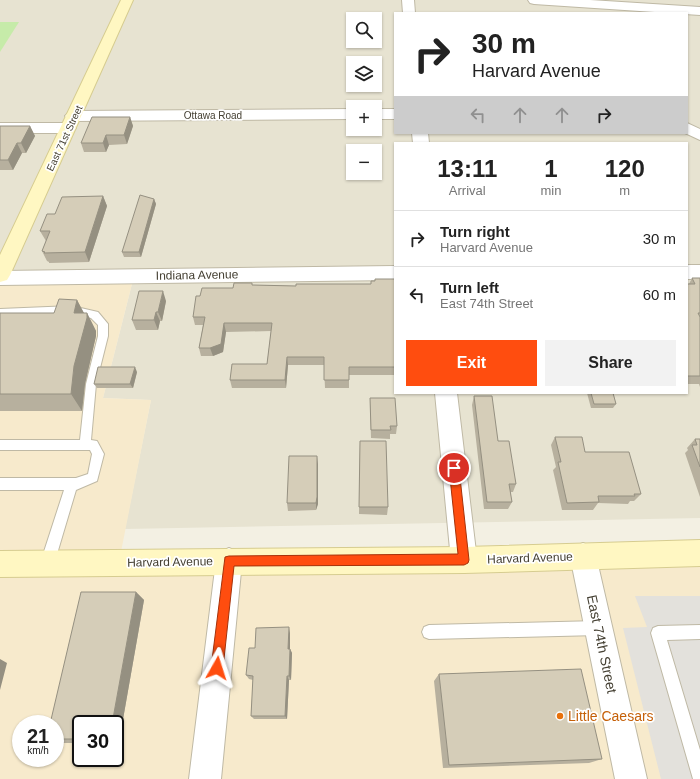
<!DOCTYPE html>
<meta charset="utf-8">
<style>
:root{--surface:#fff;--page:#f2f2f2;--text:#222;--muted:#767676;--line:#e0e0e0;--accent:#ff4d0f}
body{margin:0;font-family:Helvetica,sans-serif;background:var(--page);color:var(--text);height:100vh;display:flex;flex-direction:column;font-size:15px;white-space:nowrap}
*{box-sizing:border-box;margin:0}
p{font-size:13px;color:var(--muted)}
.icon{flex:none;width:22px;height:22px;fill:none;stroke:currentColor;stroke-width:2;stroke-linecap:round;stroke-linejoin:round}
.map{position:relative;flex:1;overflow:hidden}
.drawer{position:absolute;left:394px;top:142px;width:294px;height:252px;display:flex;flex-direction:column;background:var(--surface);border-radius:0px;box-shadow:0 1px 3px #0004}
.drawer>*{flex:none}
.banner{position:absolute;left:394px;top:12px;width:294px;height:122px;border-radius:0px;box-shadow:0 1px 3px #0004;background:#fff;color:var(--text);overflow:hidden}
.tools{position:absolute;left:346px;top:12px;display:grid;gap:8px}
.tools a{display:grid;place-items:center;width:36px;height:36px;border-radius:0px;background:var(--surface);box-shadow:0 1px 3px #0004;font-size:20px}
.speed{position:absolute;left:12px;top:715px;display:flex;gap:8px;font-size:20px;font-weight:700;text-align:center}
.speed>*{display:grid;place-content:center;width:52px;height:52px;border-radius:50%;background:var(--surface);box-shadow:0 1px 3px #0004;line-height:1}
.speed small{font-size:10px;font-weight:400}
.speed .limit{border:2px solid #111;border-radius:6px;background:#fff;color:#111}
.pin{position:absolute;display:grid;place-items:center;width:34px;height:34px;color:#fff;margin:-17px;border:2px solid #fff;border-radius:50%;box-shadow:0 1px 4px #0007}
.me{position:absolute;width:44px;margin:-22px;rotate:6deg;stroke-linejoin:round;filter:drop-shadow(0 0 3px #0008)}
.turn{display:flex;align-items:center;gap:14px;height:84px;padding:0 12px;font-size:18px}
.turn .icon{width:52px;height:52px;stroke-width:2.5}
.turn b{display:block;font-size:28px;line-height:34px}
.lanes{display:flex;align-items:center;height:38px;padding:0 12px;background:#0003;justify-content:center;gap:20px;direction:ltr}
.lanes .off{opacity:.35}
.eta{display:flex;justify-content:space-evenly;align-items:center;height:68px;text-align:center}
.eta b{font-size:24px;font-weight:600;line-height:28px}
.cta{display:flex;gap:8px;margin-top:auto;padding:8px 12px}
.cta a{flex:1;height:46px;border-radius:0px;background:var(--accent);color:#fff;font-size:16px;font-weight:600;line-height:46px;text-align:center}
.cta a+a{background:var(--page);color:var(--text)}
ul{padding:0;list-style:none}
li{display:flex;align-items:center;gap:12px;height:56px;padding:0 12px;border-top:1px solid var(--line)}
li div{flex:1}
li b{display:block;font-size:15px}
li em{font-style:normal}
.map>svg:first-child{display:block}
.residential{fill:#e7e3d1;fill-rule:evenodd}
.commercial{fill:#f7eacc;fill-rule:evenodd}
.green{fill:#c6eba9}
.parking{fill:#e3e1dc}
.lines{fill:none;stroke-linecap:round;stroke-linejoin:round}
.service-casing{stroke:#bfb9a5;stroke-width:2}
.minor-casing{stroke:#bfb9a5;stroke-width:2}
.secondary-casing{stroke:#d6cc90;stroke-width:2}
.service{fill:#fff;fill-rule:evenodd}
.minor{fill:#fff;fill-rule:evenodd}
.secondary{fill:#fff7c2;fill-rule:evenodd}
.wall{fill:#b7b09e}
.shaded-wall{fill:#959081}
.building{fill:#d5cdb8;stroke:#959081}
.route{fill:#ff4d0f;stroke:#a6320a}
.food-dot{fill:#e8710a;stroke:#fff;stroke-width:1.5}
.labels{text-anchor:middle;stroke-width:3.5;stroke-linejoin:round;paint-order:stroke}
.far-street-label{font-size:10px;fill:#454033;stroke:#fff}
.street-label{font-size:12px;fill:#454033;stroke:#fff}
.near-street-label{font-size:14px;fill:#454033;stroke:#fff}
.near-food-label{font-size:14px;fill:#c56008;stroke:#fff;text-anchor:start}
</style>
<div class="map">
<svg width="700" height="779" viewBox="0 0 700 779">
<rect width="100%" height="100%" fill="#f3f0e3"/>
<path class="residential" d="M0 0H700V518L125 529 151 400 103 398 134 276 0 278ZM395 13H687V133H395ZM353 19H375V41H353ZM353 63H375V85H353ZM353 107H375V129H353ZM395 143H687V393H395ZM353 151H375V173H353Z"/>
<path class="commercial" d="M134 276 103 398 151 400 119 562 700 553V779H0V278ZM21 724H55V758H21ZM81 724H115V758H81Z"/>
<path class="green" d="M0 22H19L0 52Z"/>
<path class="parking" d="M635 596H700V779H661L623 628 647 627Z"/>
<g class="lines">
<g class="service-casing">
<path id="service" d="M72 306 98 312 108 324V336L96 384 91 440 97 441 104 454 97 481 76 490 54 564 52 569 47 570 42 569 40 564 64 490H0V478H76L88 474 92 454 90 450H0V440H80L86 384 98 336V325L91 318 72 314 0 317V309Z
M599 621 604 623 606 628 604 633 599 635 429 639 424 637 422 632 424 627 429 625Z
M700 625V639L667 640 700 750V779H693L651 633 653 628 658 626Z"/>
</g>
<g class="minor-casing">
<path id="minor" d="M402 0H414L415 13H403Z
M528 0H590L700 7V15L534 4 530 3Z
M353 109V119L73 121 68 119 65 116 68 113 73 111Z
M375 109H395V119H375Z
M0 123H68L73 125 76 128 73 131 68 133H0Z
M687 123 700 129V140L685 133H687Z
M412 133H428L429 143H413Z
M687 265H700V279H687Z
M395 266V280L0 285V271Z
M435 393H457L477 560 473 569 464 573 455 569 451 560Z
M583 543 592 547 596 556 647 779H615L570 556 574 547Z
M229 548 238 552 242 561 221 779H189L216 561 220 552Z"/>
</g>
<g class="secondary-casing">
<path id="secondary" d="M121 0H133L10 275 7 280 0 282V255Z
M700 540V566L464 573 0 577V551L464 547Z"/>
</g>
<use href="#service" class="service"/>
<use href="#minor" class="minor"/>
<use href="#secondary" class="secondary"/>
</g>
<path class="wall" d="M130 117 133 126 127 144 109 145 106 152H84L81 143Z
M0 126H30L35 136 26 153H22L13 170H0Z
M103 196 107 206 89 262 49 263V262L47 261 42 251 46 241 40 231 55 214Z
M154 199 156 204 141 257H124L122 252Z
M692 278H700V387L699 384H687V284H689Z
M375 279H395V375H349V388H325L324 365H288L286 388H232L230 380 267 364 271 331 226 332 223 352 213 356H201L199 348 203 325H195L193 317 200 296 233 288 252 285 296 286 371 284 375 281Z
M77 300 84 313H87L96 331V336L85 384 82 411H0V314L54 313Z
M166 301 162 321H160L158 330H136L132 320Z
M137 372 133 388H97L94 384Z
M587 393H613L616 404 613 408H591Z
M474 396 498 441 516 484 513 492H510L512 502 508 509H484L472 405Z
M370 398 397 426 396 434H390V439L371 438 370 407Z
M555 437 585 452 641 494 634 501H630L628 504 598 503 593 510H562L553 470 556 467 551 445Z
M695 439H700V497L685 453 688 450 687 448Z
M360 441 388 507 387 515 359 514Z
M318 464V504L316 510 288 511 287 503Z
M136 592 144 600 119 742H115V724H81V743H59L55 742V724Z
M290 633V649L292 653 291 680H289L287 719H254L251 716 253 680 249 679 246 675 255 648Z
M439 674 602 759 589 763 443 768 434 681Z"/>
<path class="shaded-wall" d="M130 117 133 126 127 144 124 135Z
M30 126 35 136 26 153 21 143Z
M106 135 109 145 106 152 103 143Z
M17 143 22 153 13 170 8 160Z
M103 196 107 206 89 262 85 252Z
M154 199 156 204 141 257 139 252Z
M163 291 166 301 162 321 158 312Z
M77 300 87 319 74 313Z
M156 312 160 321 158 330 154 320Z
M87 313 96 331V336L85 384 82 411 71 394 74 366Z
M224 323 226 332 223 352 213 356 210 348Z
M287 357 288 365 286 388 285 380Z
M135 367 137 372 133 388 130 384Z
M317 456 318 464V504L316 510V503Z
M136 592 144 600 119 742 115 741V724H112Z
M289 627 290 633V653L288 649Z
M290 649 292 653 291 680 289 676Z
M0 659 7 663 0 690Z
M287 676 289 680 287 719 285 716Z"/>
<path class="building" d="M92 117H130L124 135H106L103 143H81Z
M0 126H30L21 143H17L8 160H0Z
M140 195 154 199 139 252H122Z
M103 196 85 252 44 253 45 252 42 251 50 231H40L47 214H55L62 197Z
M692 278H700V313H698L700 317V376H687V284H695Z
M375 279H395V367H349V380H324V357H287L285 380H230L232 364H267L272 323H224L221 344 210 348H199L205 317H193L196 296H200L202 288H233L234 283H252V285L296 286V284H371V281H375Z
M139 291H163L158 312H156L154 320H132Z
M59 299 77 300 74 313H87V318L74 366 71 394H0V313H54Z
M98 367H135L130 384H94Z
M591 393H613L616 404H594Z
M474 396H492L498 441H509L516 484H509L512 502H487Z
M370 398H395L397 426H390L391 430H371Z
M555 437H582L585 452H629L641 494H634L635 496H598L599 502 567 503 558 462H561Z
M695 439H700V467L692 445H697Z
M360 441H386L388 507H359Z
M289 456H317V497L316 503H287Z
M81 592H136L112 724H81V739H55V724H50Z
M289 627 288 649H290L289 676H287L285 716H251L253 676 246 675 249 648H255L256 628Z
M581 669 602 759 449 765 439 674Z"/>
<path class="route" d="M454 464 458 465 459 468 469 560 468 563 464 565 234 566 223 668 221 672 217 674 213 672 211 668 225 557 229 556 458 554 449 468 451 465Z"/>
<circle class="food-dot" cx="560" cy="716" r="4"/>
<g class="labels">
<g class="far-street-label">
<text x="213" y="119">Ottawa Road</text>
<text transform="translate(64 138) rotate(-65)" y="4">East 71st Street</text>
</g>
<g class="street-label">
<text transform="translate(197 275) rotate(-1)" y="4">Indiana Avenue</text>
<text transform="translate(530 558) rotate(-2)" y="4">Harvard Avenue</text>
<text transform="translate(170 562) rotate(-1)" y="4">Harvard Avenue</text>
</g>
<g class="near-street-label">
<text transform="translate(602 644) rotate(78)" y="5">East 74th Street</text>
</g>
<g class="near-food-label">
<text x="568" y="721">Little Caesars</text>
</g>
</g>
</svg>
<div class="tools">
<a><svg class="icon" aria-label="search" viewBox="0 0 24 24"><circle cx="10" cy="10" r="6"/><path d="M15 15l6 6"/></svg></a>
<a><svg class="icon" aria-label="layers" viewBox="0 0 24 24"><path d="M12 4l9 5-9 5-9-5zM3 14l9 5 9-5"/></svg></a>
<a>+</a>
<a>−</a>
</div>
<div class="speed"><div>21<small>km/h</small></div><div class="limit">30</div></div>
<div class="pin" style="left:454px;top:468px;background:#d93025"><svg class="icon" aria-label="arrive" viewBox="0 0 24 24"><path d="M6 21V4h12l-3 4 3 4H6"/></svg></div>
<svg class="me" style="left:217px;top:668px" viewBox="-20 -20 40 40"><path d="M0-17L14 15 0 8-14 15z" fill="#ff4d0f" stroke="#fff" stroke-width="4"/></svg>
<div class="banner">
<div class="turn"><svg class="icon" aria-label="right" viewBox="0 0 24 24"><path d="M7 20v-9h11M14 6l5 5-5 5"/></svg><div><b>30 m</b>Harvard Avenue</div></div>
<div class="lanes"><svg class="icon off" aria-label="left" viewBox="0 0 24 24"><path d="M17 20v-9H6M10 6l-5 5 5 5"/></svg><svg class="icon off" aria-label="ahead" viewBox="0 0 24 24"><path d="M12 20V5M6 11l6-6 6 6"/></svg><svg class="icon off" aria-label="ahead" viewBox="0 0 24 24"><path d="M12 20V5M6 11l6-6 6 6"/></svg><svg class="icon" aria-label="right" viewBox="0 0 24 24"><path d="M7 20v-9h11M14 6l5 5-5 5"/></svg></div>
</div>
<section class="drawer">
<div class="eta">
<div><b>13:11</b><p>Arrival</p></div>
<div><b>1</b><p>min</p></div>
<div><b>120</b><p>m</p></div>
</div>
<ul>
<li><svg class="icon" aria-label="right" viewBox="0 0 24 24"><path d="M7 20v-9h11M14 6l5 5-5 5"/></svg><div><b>Turn right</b><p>Harvard Avenue</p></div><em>30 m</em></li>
<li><svg class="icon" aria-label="left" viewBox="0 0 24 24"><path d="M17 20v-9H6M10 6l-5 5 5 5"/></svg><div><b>Turn left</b><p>East 74th Street</p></div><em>60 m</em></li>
</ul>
<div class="cta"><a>Exit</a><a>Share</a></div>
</section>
</div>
